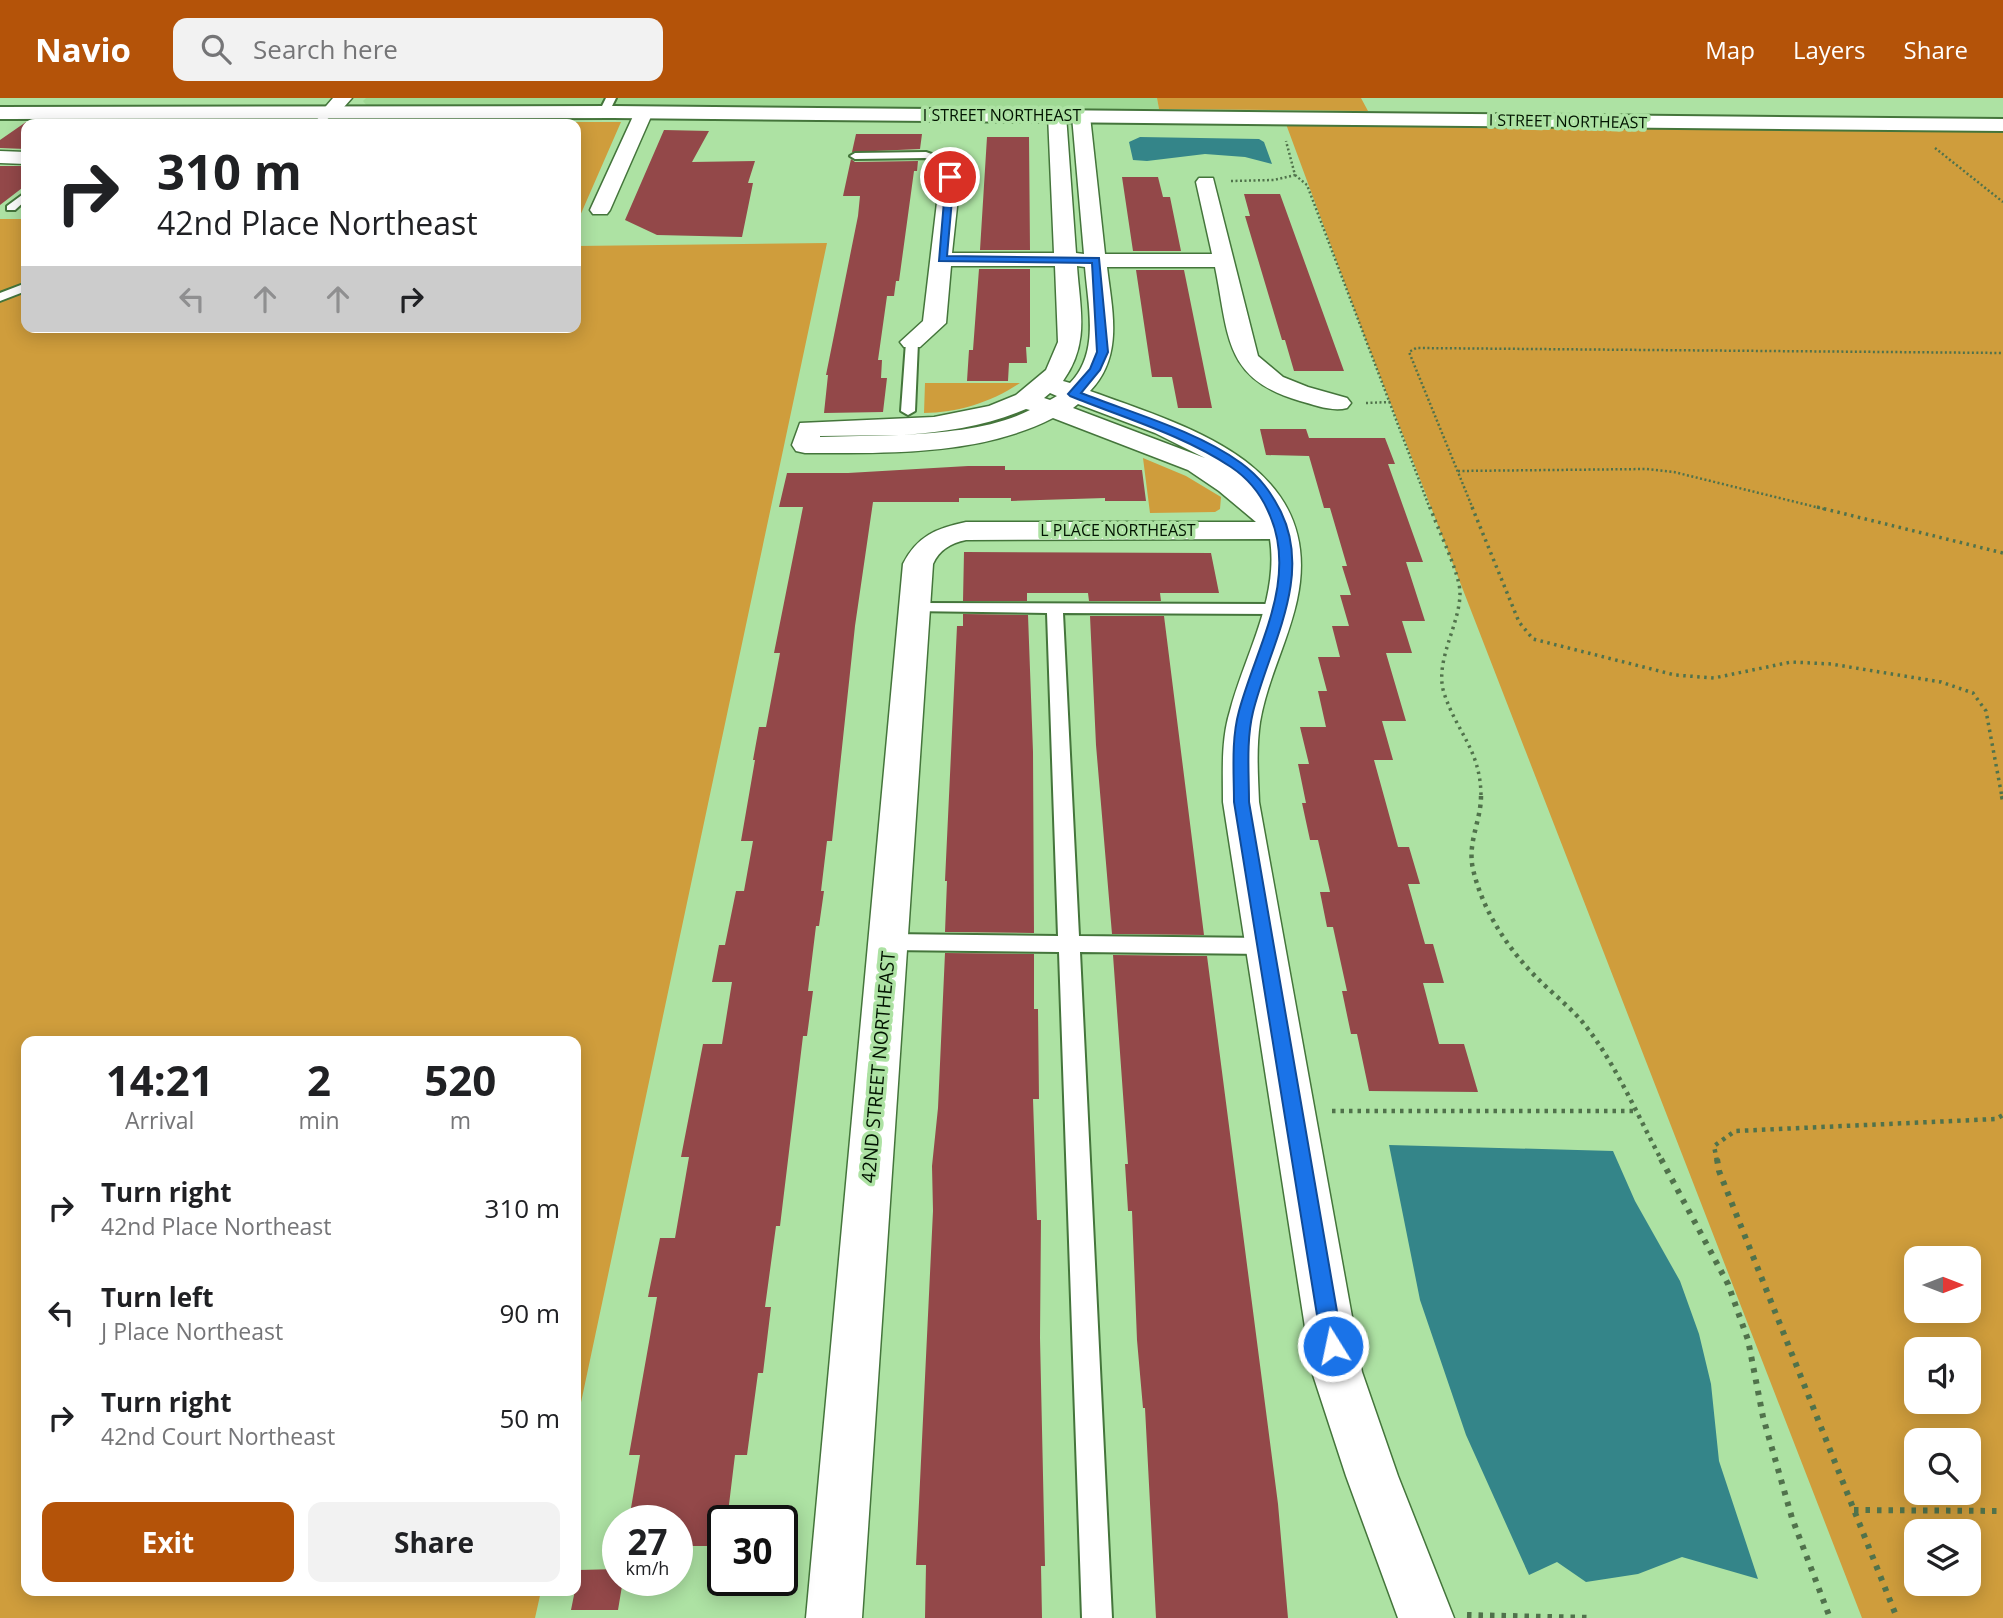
<!DOCTYPE html>
<style>
:root{--surface:#fff;--page:#f2f2f2;--text:#202124;--muted:#757577;--accent:#b45309}
body{margin:0;font-family:"Open Sans",sans-serif;background:var(--page);color:var(--text);height:100vh;display:flex;flex-direction:column;font-size:26px;white-space:nowrap}
*{box-sizing:border-box;margin:0}
p{font-size:23px;color:var(--muted)}
.icon{flex:none;width:38px;height:38px;fill:none;stroke:currentColor;stroke-width:2;stroke-linecap:round;stroke-linejoin:round}
.map{position:relative;flex:1;overflow:hidden}
.side{position:absolute;left:21px;top:938px;width:560px;height:560px;display:flex;flex-direction:column;background:var(--surface);border-radius:14px;box-shadow:0 4px 18px #0003}
.side>*{flex:none}
.guide{position:absolute;left:21px;top:21px;width:560px;height:214px;border-radius:14px;box-shadow:0 4px 18px #0003;background:#fff;color:var(--text);overflow:hidden}
.needle{width:46px;rotate:90deg}
.controls{position:absolute;left:1904px;top:1148px;display:grid;gap:14px}
.controls a{display:grid;place-items:center;width:77px;height:77px;border-radius:14px;background:var(--surface);box-shadow:0 4px 18px #0003;font-size:35px}
.speed{position:absolute;left:602px;top:1407px;display:flex;gap:14px;font-size:35px;font-weight:700;text-align:center}
.speed>*{display:grid;place-content:center;width:91px;height:91px;border-radius:50%;background:var(--surface);box-shadow:0 4px 18px #0003;line-height:1}
.speed small{font-size:18px;font-weight:400}
.speed .limit{border:4px solid #111;border-radius:10px;background:#fff;color:#111}
.pin{position:absolute;display:grid;place-items:center;width:60px;height:60px;color:#fff;margin:-30px;border:4px solid #fff;border-radius:50%;box-shadow:0 2px 7px #0007}
.me{position:absolute;width:77px;margin:-38px;rotate:350deg;stroke-linejoin:round;filter:drop-shadow(0 0 5px #0008)}
.turn{display:flex;align-items:center;gap:24px;height:147px;padding:0 21px;font-size:32px}
.turn .icon{width:91px;height:91px;stroke-width:2.5}
.turn b{display:block;font-size:49px;line-height:60px}
.lanes{display:flex;align-items:center;height:66px;padding:0 21px;background:#0003;justify-content:center;gap:35px;direction:ltr}
.lanes .off{opacity:.35}
.eta{display:flex;justify-content:space-evenly;align-items:center;height:119px;text-align:center}
.eta b{font-size:42px;font-weight:700;line-height:49px}
.cta{display:flex;gap:14px;margin-top:auto;padding:14px 21px}
.cta a{flex:1;height:80px;border-radius:14px;background:var(--accent);color:#fff;font-size:28px;font-weight:700;line-height:80px;text-align:center}
.cta a+a{background:var(--page);color:var(--text)}
ul{padding:0;list-style:none}
li{display:flex;align-items:center;gap:21px;height:105px;padding:0 21px}
li div{flex:1}
li b{display:block;font-size:26px}
li em{font-style:normal}
header{display:flex;align-items:center;gap:42px;box-sizing:border-box;height:98px;padding:0 35px;background:var(--accent);color:#fff}
header strong{font-size:33px}
nav{display:flex;gap:38px;margin-inline-start:auto;font-size:24px}
.search{width:490px;height:63px;background:var(--page);display:flex;align-items:center;gap:18px;box-sizing:border-box;padding:0 24px;border-radius:14px;color:var(--muted);font-size:26px}
.map>svg:first-child{display:block}
.built{fill:#9fd994}
.green{fill:#cf9d3c;fill-rule:evenodd}
.water{fill:#348589}
.building{fill:#934849}
.lines{fill:none;stroke-linecap:round;stroke-linejoin:round}
.lane-casing{stroke:#44753b;stroke-width:4}
.street-casing{stroke:#44753b;stroke-width:3}
.secondary-casing{stroke:#44753b;stroke-width:4}
.path-far3{stroke:#50724b;stroke-width:2.5;stroke-dasharray:2 2.5;stroke-linecap:butt}
.path-far2{stroke:#50724b;stroke-width:3.5;stroke-dasharray:2.5 4.5;stroke-linecap:butt}
.path-far1{stroke:#50724b;stroke-width:4.5;stroke-dasharray:3.5 5;stroke-linecap:butt}
.path{stroke:#50724b;stroke-width:6;stroke-dasharray:4.5 7;stroke-linecap:butt}
.lane{fill:#fff;fill-rule:evenodd}
.street{fill:#fff;fill-rule:evenodd}
.secondary{fill:#fff;fill-rule:evenodd}
.route{fill:#1a73e8;stroke:#114b97;stroke-width:2}
.labels{text-anchor:middle;stroke-width:7;stroke-linejoin:round;paint-order:stroke}
.far-street-label{font-size:16px;fill:#021401;stroke:#ade2a3}
.street-label{font-size:19px;fill:#021401;stroke:#ade2a3}
</style>
<header>
<strong>Navio</strong>
<div class="search"><svg class="icon" aria-label="search" viewBox="0 0 24 24"><circle cx="10" cy="10" r="6"/><path d="M15 15l6 6"/></svg>Search here</div>
<nav><a>Map</a><a>Layers</a><a>Share</a></nav>
</header>
<div class="map">
<svg width="2003" height="1520" viewBox="0 0 2003 1520">
<rect width="100%" height="100%" fill="#ade2a3"/>
<path class="built" d="M366 0H1157L1159 11 368 9 363 3Z"/>
<path class="green" d="M1157 0H1361L1368 13 1159 11Z
M298 24H621L576 127V26H297Z
M1286 26 2003 28V1520H1862L1361 229ZM1916 1160H1969V1213H1916ZM1916 1251H1969V1304H1916ZM1916 1342H1969V1395H1916ZM1916 1433H1969V1486H1916Z
M0 121H26V229H576V148L827 145 576 1328V943H26V1493H541L535 1520H0Z
M925 285H1020C992 304 957 315 924 315Z
M1143 360 1186 378 1221 399 1220 411 1215 414 1150 415Z"/>
<path class="water" d="M1140 39 1259 41 1264 44 1272 66 1245 59 1205 56 1147 63 1133 62 1129 44Z
M1389 1047 1613 1053 1635 1103 1680 1183 1699 1236 1711 1286 1719 1363 1758 1481 1682 1459 1638 1476 1586 1484 1557 1464 1529 1477 1466 1337 1420 1202Z"/>
<path class="building" d="M26 24V51L0 50V42Z
M664 32 709 33 692 64 755 63 748 85H753L742 139 657 137 625 122Z
M856 36H922L920 51 852 54Z
M987 39H1029L1030 152H980Z
M851 61 855 64 918 63 917 73H914L899 183H896L894 198H887L878 262H882L881 280H887L883 314 824 315 828 277H826L858 118 860 98H843Z
M0 68H26V87L0 107Z
M1122 79H1158L1163 99H1170L1181 153H1133Z
M1244 96H1280L1344 273H1294L1285 242H1282L1245 118H1250Z
M979 171H1030V249H1026L1027 265H1009L1008 283H967L969 252H973Z
M1136 172H1184L1212 310H1178L1172 279H1152Z
M1260 331H1306L1309 340H1385L1395 366H1388L1423 464H1406L1425 523H1402L1412 555H1386L1406 623H1382L1393 662H1374L1398 749H1409L1420 786H1408L1425 846H1433L1444 885H1423L1439 946H1464L1478 994 1369 993 1357 936H1351L1342 893H1347L1333 829H1327L1320 794H1330L1318 742H1310L1302 705H1306L1298 666H1309L1300 629H1326L1318 593H1327L1318 559H1340L1332 528H1349L1340 497H1351L1342 468H1347L1330 410H1324L1309 358 1266 357Z
M968 368H1005V372H1142L1146 403H1105V400L1011 403V400H959V404H873L855 528 832 743H827L821 793H824L819 828H816L808 893H813L807 938H803L780 1128H776L765 1209H771L763 1275H758L747 1357H735L727 1423H723V1448H677V1423H639L641 1410H631L640 1357H629L657 1199H648L660 1140H675L689 1059H681L703 946H722L732 884H712L719 847H725L736 793H744L753 743H741L755 662H753L759 629H766L780 555H774L803 409H779L787 375H848Z
M964 454 1211 455 1219 495H1160L1161 503H1089L1088 495H1027V503H963Z
M963 516 1028 517 1033 654 1034 835 945 834 947 783H945L957 528H963Z
M1090 518H1164L1204 837 1112 836 1096 647Z
M945 855 1034 856V911H1038L1039 1001H1033L1037 1122H1041L1040 1240 1045 1468H1041L1042 1520H925L926 1467H916L933 1113 932 1068 938 1010Z
M1113 857 1207 858 1278 1406 1288 1520H1156L1145 1310H1143L1137 1242 1132 1113H1128L1125 1066H1128Z
M618 1471V1482H623L618 1512H571L579 1472Z"/>
<g class="lines">
<g class="lane-casing">
<path id="lane" d="M606 0H616L609 14 604 17 599 14Z
M327 12 335 14 322 26H312Z
M926 54 967 69 962 72 925 60 855 61 850 58 855 55Z
M26 94V102L15 112H7V108Z
M26 185V193L0 203V195Z
M912 240 918 244 915 313 908 317 901 313 906 244Z
M915 505 1278 506 1286 511 1278 516 1063 515 1079 838 1266 840 1273 842 1276 848 1273 854 1266 856 1080 854 1112 1520H1082L1059 854 888 852 881 849 878 844 881 839 888 836 1058 838 1047 515 909 513 907 510 909 507Z"/>
</g>
<g class="street-casing">
<path id="street" d="M333 0H352L336 18H324L321 14Z
M644 9 653 14 610 112 607 116H593L590 112 635 14Z
M1057 12 1066 17 1076 155 1084 156 1072 18 1081 13 1090 18 1105 156H1212L1196 84 1199 80H1213L1258 258 1283 279 1308 289 1347 300 1351 305 1347 310C1332 314 1315 307 1300 303 1223 281 1229 237 1215 169H1107C1112 212 1124 258 1090 293 1189 329 1326 367 1297 502 1288 544 1267 582 1260 624 1256 651 1258 678 1259 704L1362 1274 1398 1378 1454 1520H1398L1346 1378 1312 1274 1223 704C1223 673 1221 642 1230 613 1245 556 1279 501 1270 441L966 442C951 445 939 452 933 466L862 1520H806L903 466C917 438 937 430 966 424H1256L1219 393 1188 372 1053 320C979 358 886 355 805 355L796 353 792 347 800 325 934 319 989 308 1016 297 1046 272 1058 244 1055 168H951L946 225 920 249H904L900 244 923 223 940 79 955 65 962 63 972 69 960 81 952 155H1054L1048 17ZM1077 168 1085 169C1088 208 1100 255 1070 285L1063 283C1090 245 1080 212 1077 168ZM1050 295 1057 298 1050 302 1044 300ZM1078 306 1155 335 1205 360 1073 310ZM1026 311 1030 312C992 331 946 334 903 337 946 334 987 328 1026 311ZM899 337 820 339V338Z
M0 53 26 54V66L0 65Z"/>
</g>
<g class="secondary-casing">
<path id="secondary" d="M613 8 2003 21V33L613 20 0 21V9Z"/>
</g>
<path class="path-far3" d="M1935 50 2003 104
M1295 77 1307 87 1430 411
M1231 83 1274 82 1295 77 1286 43
M1366 305 1390 304
M1458 373 1646 371 1674 374 1824 411
M1473 411 1409 254 1416 250 2003 255"/>
<path class="path-far2" d="M1430 409C1437 430 1460 475 1460 495 1460 527 1434 563 1444 595 1457 635 1481 652 1481 699
M1472 409 1519 524 1533 541 1675 577 1714 580 1791 564 1831 566 1941 584 1973 595 1986 613 2002 699
M1817 409 2003 455"/>
<path class="path-far1" d="M1481 698C1481 723 1467 745 1473 771 1482 811 1507 850 1537 880 1550 893 1566 906 1579 920 1613 959 1637 1017 1662 1063
M2002 698 2003 703
M1332 1013H1635
M1717 1063 1714 1048 1735 1033 1996 1021 2003 1017"/>
<path class="path" d="M1661 1061 1728 1186 1748 1242 1763 1319 1792 1420 1830 1520
M1717 1061 1719 1073 1897 1520
M1854 1412 2003 1413
M1467 1517 1592 1520"/>
<use href="#lane" class="lane"/>
<use href="#street" class="street"/>
<use href="#secondary" class="secondary"/>
</g>
<path class="route" d="M950 76 954 79 947 158 1099 160 1108 254 1100 272 1081 295C1132 315 1197 333 1241 365 1260 379 1271 394 1281 414 1313 480 1269 549 1253 614 1246 643 1249 675 1249 704L1343 1248 1340 1255 1333 1258 1325 1255 1322 1248 1234 704C1234 675 1231 642 1239 613 1256 549 1300 480 1268 413 1260 395 1249 381 1231 369 1183 337 1124 320 1070 298L1068 296 1090 271 1097 254 1092 165 939 163 946 79Z"/>
<g class="labels">
<g class="far-street-label">
<text x="1002" y="23">I STREET NORTHEAST</text>
<text transform="translate(1568 23) rotate(1)" y="6">I STREET NORTHEAST</text>
<text x="1118" y="438">L PLACE NORTHEAST</text>
</g>
<g class="street-label">
<text transform="translate(878 969) rotate(-85)" y="7">42ND STREET NORTHEAST</text>
</g>
</g>
</svg>
<div class="controls">
<a><svg class="needle" viewBox="-14 -14 28 28"><path d="M0-13l5 13h-10z" fill="#e53935"/><path d="M0 13l5-13h-10z" fill="#757577"/></svg></a>
<a><svg class="icon" aria-label="sound" viewBox="0 0 24 24"><path d="M4 9h4l5-4v14l-5-4H4zM17 9q2 3 0 6"/></svg></a>
<a><svg class="icon" aria-label="search" viewBox="0 0 24 24"><circle cx="10" cy="10" r="6"/><path d="M15 15l6 6"/></svg></a>
<a><svg class="icon" aria-label="layers" viewBox="0 0 24 24"><path d="M12 4l9 5-9 5-9-5zM3 14l9 5 9-5"/></svg></a>
</div>
<div class="speed"><div>27<small>km/h</small></div><div class="limit">30</div></div>
<div class="pin" style="left:950px;top:79px;background:#d93025"><svg class="icon" aria-label="arrive" viewBox="0 0 24 24"><path d="M6 21V4h12l-3 4 3 4H6"/></svg></div>
<svg class="me" style="left:1333px;top:1248px" viewBox="-20 -20 40 40"><circle r="17" fill="#1a73e8" stroke="#fff" stroke-width="3"/><path d="M0-11L8 9 0 5-8 9z" fill="#fff"/></svg>
<div class="guide">
<div class="turn"><svg class="icon" aria-label="right" viewBox="0 0 24 24"><path d="M7 20v-9h11M14 6l5 5-5 5"/></svg><div><b>310 m</b>42nd Place Northeast</div></div>
<div class="lanes"><svg class="icon off" aria-label="left" viewBox="0 0 24 24"><path d="M17 20v-9H6M10 6l-5 5 5 5"/></svg><svg class="icon off" aria-label="ahead" viewBox="0 0 24 24"><path d="M12 20V5M6 11l6-6 6 6"/></svg><svg class="icon off" aria-label="ahead" viewBox="0 0 24 24"><path d="M12 20V5M6 11l6-6 6 6"/></svg><svg class="icon" aria-label="right" viewBox="0 0 24 24"><path d="M7 20v-9h11M14 6l5 5-5 5"/></svg></div>
</div>
<section class="side">
<div class="eta">
<div><b>14:21</b><p>Arrival</p></div>
<div><b>2</b><p>min</p></div>
<div><b>520</b><p>m</p></div>
</div>
<ul>
<li><svg class="icon" aria-label="right" viewBox="0 0 24 24"><path d="M7 20v-9h11M14 6l5 5-5 5"/></svg><div><b>Turn right</b><p>42nd Place Northeast</p></div><em>310 m</em></li>
<li><svg class="icon" aria-label="left" viewBox="0 0 24 24"><path d="M17 20v-9H6M10 6l-5 5 5 5"/></svg><div><b>Turn left</b><p>J Place Northeast</p></div><em>90 m</em></li>
<li><svg class="icon" aria-label="right" viewBox="0 0 24 24"><path d="M7 20v-9h11M14 6l5 5-5 5"/></svg><div><b>Turn right</b><p>42nd Court Northeast</p></div><em>50 m</em></li>
</ul>
<div class="cta"><a>Exit</a><a>Share</a></div>
</section>
</div>
